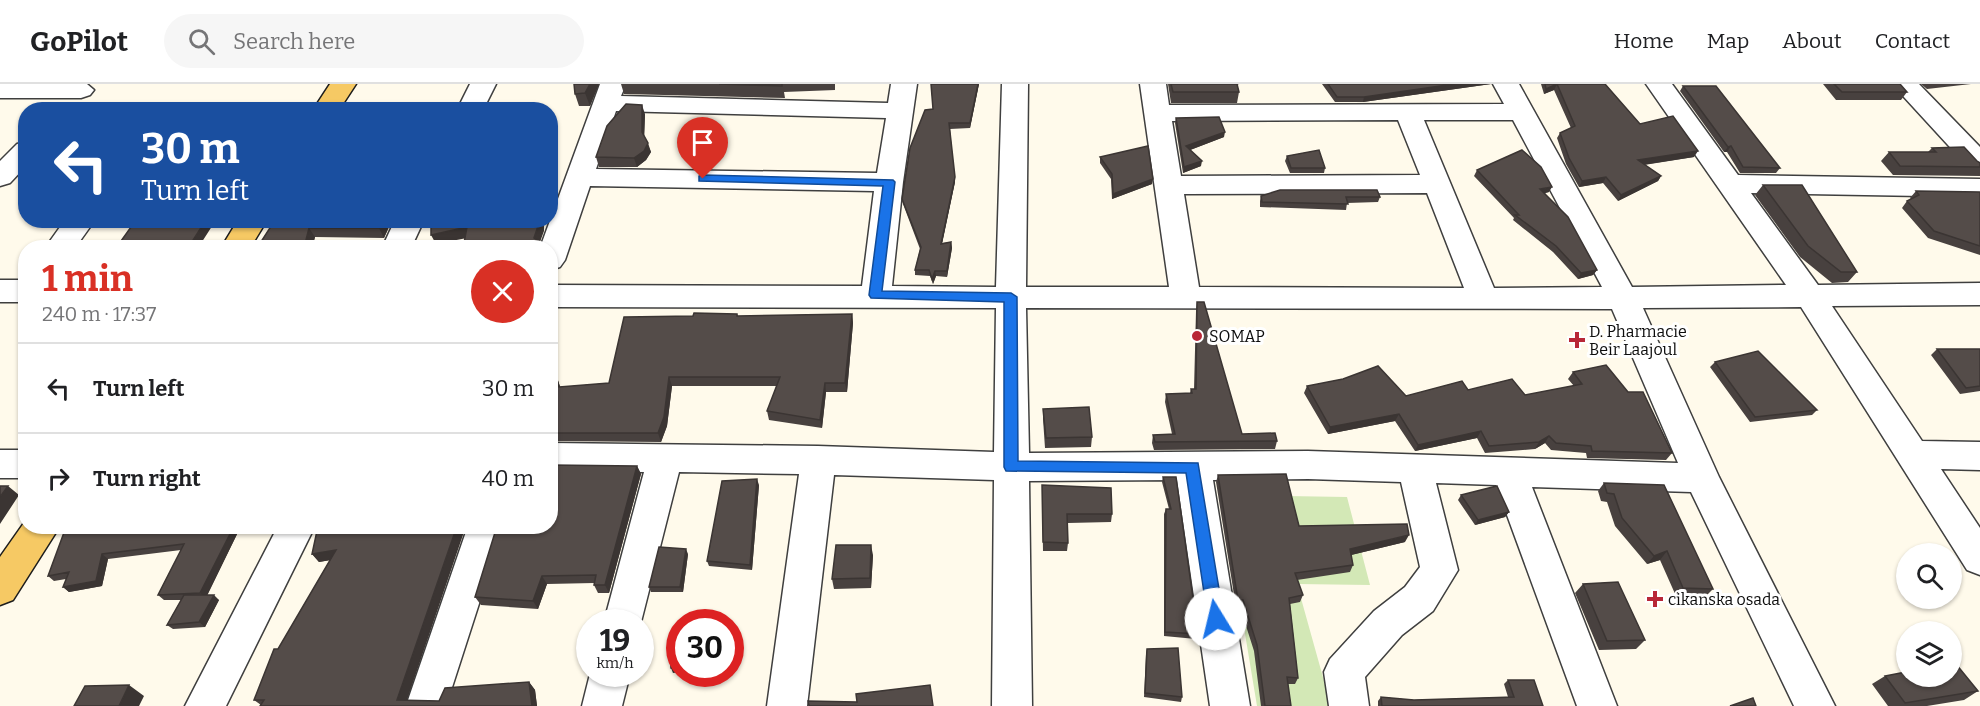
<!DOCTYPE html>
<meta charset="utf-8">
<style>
:root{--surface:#fff;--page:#f6f6f6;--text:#202124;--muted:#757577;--line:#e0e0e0;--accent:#d93025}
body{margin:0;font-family:Bitter,serif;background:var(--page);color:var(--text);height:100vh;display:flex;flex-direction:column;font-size:22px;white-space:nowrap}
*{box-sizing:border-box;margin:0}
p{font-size:20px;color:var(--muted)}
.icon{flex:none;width:33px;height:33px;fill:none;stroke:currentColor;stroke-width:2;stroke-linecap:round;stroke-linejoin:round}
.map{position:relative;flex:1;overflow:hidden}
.details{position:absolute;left:18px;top:156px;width:540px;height:294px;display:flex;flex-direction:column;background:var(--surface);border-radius:24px;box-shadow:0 2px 4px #0004}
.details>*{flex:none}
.hud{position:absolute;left:18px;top:18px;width:540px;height:126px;border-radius:24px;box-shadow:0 2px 4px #0004;background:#1a4fa0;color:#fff;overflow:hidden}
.controls{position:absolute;left:1896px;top:459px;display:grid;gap:12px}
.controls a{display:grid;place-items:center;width:66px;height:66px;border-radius:50%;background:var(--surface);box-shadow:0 2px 4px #0004;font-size:30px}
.speed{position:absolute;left:576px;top:525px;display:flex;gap:12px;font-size:30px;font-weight:700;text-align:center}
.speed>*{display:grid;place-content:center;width:78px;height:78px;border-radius:50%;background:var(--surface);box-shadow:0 2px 4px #0004;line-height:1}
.speed small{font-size:15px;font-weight:400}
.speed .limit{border:9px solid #d22;background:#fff;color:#111}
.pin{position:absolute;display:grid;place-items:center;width:51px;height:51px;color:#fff;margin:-62px -26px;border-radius:50% 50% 50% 0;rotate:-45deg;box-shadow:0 0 6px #0007}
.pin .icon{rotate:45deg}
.me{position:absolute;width:66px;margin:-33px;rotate:351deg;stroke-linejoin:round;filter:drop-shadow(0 0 4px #0008)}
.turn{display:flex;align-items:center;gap:21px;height:126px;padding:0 24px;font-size:27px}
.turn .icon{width:78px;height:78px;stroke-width:2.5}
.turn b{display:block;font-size:42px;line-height:51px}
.round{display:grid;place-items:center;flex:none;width:63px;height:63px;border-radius:32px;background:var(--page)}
.headline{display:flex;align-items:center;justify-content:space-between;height:102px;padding:0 24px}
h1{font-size:36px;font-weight:700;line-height:45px;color:var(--accent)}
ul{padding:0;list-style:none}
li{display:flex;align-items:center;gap:18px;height:90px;padding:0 24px;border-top:2px solid var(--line)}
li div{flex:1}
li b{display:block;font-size:22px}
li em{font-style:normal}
header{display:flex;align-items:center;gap:36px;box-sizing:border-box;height:84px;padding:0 30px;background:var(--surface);border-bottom:2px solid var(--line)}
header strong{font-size:28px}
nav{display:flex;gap:33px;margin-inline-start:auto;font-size:21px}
.search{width:420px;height:54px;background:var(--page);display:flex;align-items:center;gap:15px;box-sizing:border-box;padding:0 21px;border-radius:33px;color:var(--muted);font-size:22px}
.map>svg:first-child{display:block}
.green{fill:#d3e8b6}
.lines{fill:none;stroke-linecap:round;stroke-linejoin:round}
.minor-casing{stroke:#3f3f3f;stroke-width:3}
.major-casing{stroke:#1d1d1d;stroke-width:3}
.minor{fill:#fff;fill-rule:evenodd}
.major{fill:#f6c964;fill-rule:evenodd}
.wall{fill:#48413f}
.shaded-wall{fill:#3b3533}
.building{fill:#544c49;stroke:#3b3533;stroke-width:1.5}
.route{fill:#1a73e8;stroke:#114b97;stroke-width:1.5}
.poi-dot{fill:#b82738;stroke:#fff;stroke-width:2}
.labels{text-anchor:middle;stroke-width:6;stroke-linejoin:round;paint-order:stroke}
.poi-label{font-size:16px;fill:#0c0c0c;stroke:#fff;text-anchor:start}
</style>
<header>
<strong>GoPilot</strong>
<div class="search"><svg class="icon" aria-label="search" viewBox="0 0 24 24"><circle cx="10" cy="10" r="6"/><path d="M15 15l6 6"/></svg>Search here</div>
<nav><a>Home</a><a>Map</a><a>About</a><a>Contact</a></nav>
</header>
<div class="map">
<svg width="1980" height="622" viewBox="0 0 1980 622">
<rect width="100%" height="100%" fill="#fffaeb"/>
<path class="green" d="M1222 411 1347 413 1370 501 1297 500 1331 622H1257Z"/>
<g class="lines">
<g class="minor-casing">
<path id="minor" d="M0 0H87L94 6 90 11 81 14H0Z
M470 0H496L483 26H457Z
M600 0H626L621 12 888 19 891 0H917L903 98 892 202 996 203 1002 0H1028L1026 203H1169L1140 0H1166L1169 21 1504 20 1493 0H1519L1632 203 1786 201 1646 0H1672L1738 91 1980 95V113L1751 109 1818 201 1980 199V221L1832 222 1922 357 1980 358V386L1941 385 1980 444V491L1967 486 1801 223 1643 224 1719 393 1835 622H1794L1691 408 1532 403 1617 622H1577L1496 401 1436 399 1458 486 1433 527 1402 551 1365 593 1369 622H1329L1324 588 1330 575 1374 527 1405 503 1420 483 1401 398 1308 395 1213 396 1250 622H1210L1177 396 1029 397 1032 622H992L994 396 834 391 807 622H767L799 390 679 388 640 542V538H604L644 388 550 387V359L818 362 994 368 996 224 550 223V201L862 202 874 107 590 102 565 176 560 183 550 186V164H540ZM616 27 886 34 877 89 596 85ZM1398 36 1420 91 1181 92 1172 37ZM1424 36H1513L1602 203 1494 204ZM1427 109 1464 204 1199 203 1184 110ZM1026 224 1612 225 1678 379 1308 367 1029 369Z
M1892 0H1919L1980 63V87L1970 85Z
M26 58V82L10 99 0 102V77L17 60Z
M65 136H95L75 164H45Z
M395 136H424L411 164H382Z
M0 196H26V218H0Z
M0 366H26V394H0Z
M278 442H315L226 622H185Z
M468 442H504L446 622H406Z
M590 590H630L622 622H582Z"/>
</g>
<g class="major-casing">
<path id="major" d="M330 0H356L339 26H313Z
M238 136H267L250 164H221Z
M26 436V442H60L13 516 0 521V473Z"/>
</g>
<use href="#minor" class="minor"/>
<use href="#major" class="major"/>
</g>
<path class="wall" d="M599 0 590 22H579L575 10Z
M621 0H835V6L784 8 785 14 624 10Z
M931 0H979L970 44 950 45 955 98 942 159 951 158 952 164 947 193 936 192 933 200 930 192 915 191V186L920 165 903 120 902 115 933 25Z
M1168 0H1239L1237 1 1239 8 1237 19H1171Z
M1322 0H1491L1363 18H1335Z
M1541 0H1605L1640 40 1694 73 1644 81 1661 92 1658 97 1618 117 1603 99 1579 103 1566 80 1557 54 1560 49 1571 44 1554 6 1544 10Z
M1823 0H1900L1907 8 1901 16H1836Z
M1921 0H1971L1927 5Z
M1683 2 1780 84 1776 89H1740L1727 68H1724L1680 7Z
M645 30 644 53 651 68 646 76 637 83H599L596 73Z
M1176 34 1224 53 1190 66 1201 82 1183 89 1175 39Z
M1932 64 1977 77 1980 79V92L1893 91 1881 77 1889 68H1928Z
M1287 72 1325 84 1324 89H1290L1285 77Z
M1100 73 1152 100 1112 115 1111 95 1100 79Z
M1477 86 1549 108 1545 109 1597 186 1593 191 1578 195 1553 168 1513 136 1514 134 1474 92Z
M1763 101 1857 188 1848 198 1832 199 1800 173 1755 111Z
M1916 107 1980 108V171L1928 154 1902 124 1907 117 1911 115 1910 114Z
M1261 112 1380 113 1378 118 1347 119 1346 126 1260 123V117Z
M275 136H392L384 154 315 153 312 164H257Z
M1197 218 1242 350 1277 357 1275 365 1154 366 1152 359 1153 351 1172 350 1165 318 1166 310 1190 309 1191 305H1194L1196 227Z
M737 230 738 232 852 230 853 239 847 308H826L822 344 769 336 767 327 777 302H672L667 342 661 358 550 357V271L560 303 609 299 693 232Z
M26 242V288L19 281Z
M1937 265H1980V307L1960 310 1931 271Z
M1715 278 1817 326 1812 331 1750 338 1710 283Z
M1573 288 1672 369 1666 376 1587 374 1586 369 1551 366 1545 359 1535 365 1485 369 1477 354 1415 367 1395 337 1328 350 1304 309 1307 302 1406 312 1468 306 1525 311 1574 302 1568 295Z
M1043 325 1092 353 1091 363 1045 364 1043 335Z
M637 382 641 390 609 509H598L594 501V499L547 500 538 525 481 521 475 513Z
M1218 391 1299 442 1405 458 1351 471 1353 481 1350 488 1297 496 1303 511 1300 518 1290 520 1298 594 1295 600H1288L1291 622H1261L1254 567 1240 523H1236L1216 398Z
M1163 393H1176L1198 550 1196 555 1164 552V430L1166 425H1169L1162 398Z
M1604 399 1713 505 1705 513 1676 512 1660 476 1647 480 1615 442 1607 418 1601 417 1598 407Z
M759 401 752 486 709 482 707 477Z
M1042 401 1112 430 1111 438 1068 439V459L1067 467H1043Z
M1461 411 1509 428 1505 433 1475 441 1458 416Z
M90 442H241L207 511 219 516 205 543 173 545 167 541 181 516H164L158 511 181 466 108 475 102 502 69 508 63 503 66 495 54 497 48 492Z
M318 442 407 616 439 617 529 598 535 606 537 622H260L261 621 254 616 278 565 330 476 319 478 312 470Z
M688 470 683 508H651L649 503Z
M873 471 871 504 834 505 832 495Z
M1583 500 1645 556 1636 565 1599 566 1575 509Z
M1147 565 1182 613 1181 618 1144 613 1146 569Z
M1885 592 1978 607 1964 616 1927 622H1888L1872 600Z
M1508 596 1543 622H1378V617L1381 613 1414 616 1508 613 1504 600Z"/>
<path class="shaded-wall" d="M590 0H599L590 22 585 9Z
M978 0H979L970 44V39Z
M1454 0H1491L1363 18 1364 13Z
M1557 0 1554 6 1544 10 1546 5Z
M642 21 645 30 644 58 642 48Z
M1225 48 1224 53 1185 68 1186 62Z
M648 59 651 68 646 76 637 83 634 74Z
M1731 62 1727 68H1724L1728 63Z
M1698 67 1694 73 1635 82 1638 76Z
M1202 77 1201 82 1183 89 1184 83Z
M1661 92 1658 97 1618 117 1621 111Z
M955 93V98L941 165V160Z
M1606 93 1603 99 1579 103 1582 97Z
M1153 95 1152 100 1112 115 1113 110Z
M1552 103 1549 108 1537 111 1540 105Z
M206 136H216L198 164H188Z
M383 136H392L384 154 379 144Z
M540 136H544V147L540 158 542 164H539L534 154Z
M467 143 472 153 436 160 431 151Z
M309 144 315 153 312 164H304Z
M476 157 479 164H466L464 159Z
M951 158 952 164 947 193V187Z
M1597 186 1593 191 1578 195 1581 189Z
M935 187 936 192 933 200 932 195Z
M852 230 853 239 847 308 845 299Z
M550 271 563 312 559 303 550 276Z
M669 293 672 302 667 342 661 358 658 349Z
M825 299 826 308 822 344 820 336Z
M1399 330 1395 337 1328 350 1330 343Z
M1481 347 1477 354 1415 367 1418 361Z
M1549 352 1545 359 1535 365 1539 358Z
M637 382 641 390 609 509 605 501Z
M757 395 759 401 752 486 750 481Z
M8 402 19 411 0 440V413Z
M1509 428 1505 433 1475 441 1478 436Z
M234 442H241L206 514 200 509Z
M457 442H466L405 622 397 616Z
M1409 451 1405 458 1347 472 1350 465Z
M871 461 873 471 871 504 870 494Z
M686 465 688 470 683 508 680 503Z
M336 466 343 474 319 478 312 470Z
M1667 467 1660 476 1647 480 1654 472Z
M102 470 108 475 102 502 69 508 63 503Z
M542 492 547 500 538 525 533 517Z
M214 511 219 516 205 543 199 538Z
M680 583V588L673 589 671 584Z
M529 598 535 606 537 622H532Z
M129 601 144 612 139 622H119Z"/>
<path class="building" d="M574 0H590L585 9 575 10Z
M719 0H782V2Z
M931 0H978L970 39H949L955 93 941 160 951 158 947 187H935L932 195 929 186H915L921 163 902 115 910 64 925 26 933 25Z
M1171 0H1237L1239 8H1173Z
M1328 0H1454L1364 13H1337Z
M1545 0H1605L1640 40 1673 32 1698 67 1638 76 1661 92 1621 111 1606 93 1582 97 1569 74 1560 49 1575 42 1557 0 1546 5Z
M1834 0H1900L1907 8H1842Z
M1683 2H1716L1780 84 1743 83 1731 62 1728 63Z
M626 20 642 21V48L648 59 644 67 634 74 596 73 607 42Z
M1219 33 1225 48 1186 62 1202 77 1184 83 1176 34Z
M1148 62 1153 95 1113 110 1112 90 1100 73Z
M1964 63 1977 77 1980 79V83L1900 82 1889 68H1936L1932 64Z
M1319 66 1325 84H1291L1287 72Z
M1522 66 1541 83 1552 103 1540 105 1568 133 1597 186 1581 189 1556 162 1515 131H1519L1477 86Z
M1763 101H1802L1857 188H1841L1808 162Z
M1280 106H1377L1380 113H1346L1348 120 1262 118 1261 112Z
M1916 107 1980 108V162L1934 147 1907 117 1919 111Z
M206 136 188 164H116L136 136Z
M275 136H383L379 144H309L304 164H257Z
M431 136H540L534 154 539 157V164H474L476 157 464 159 467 143 431 151Z
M1197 218H1204L1242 350 1275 349 1277 357 1155 358 1153 351 1175 350 1166 310 1192 309 1191 305H1196Z
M694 229 737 230V232L852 230 845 299H825L820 336 767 327 780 293H669L664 333 658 349H550V276L559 303 609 299 624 233 693 232Z
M24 242H26V281H19Z
M1937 265H1980V302L1966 304Z
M1758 267 1817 326 1755 333 1715 278Z
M1606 281 1628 308H1643L1672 369 1592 367 1591 362 1556 359 1549 352 1539 358 1489 362 1481 347 1418 361 1399 330 1330 343 1307 302 1343 295 1378 282 1406 312 1462 297 1468 306 1512 295 1525 311 1582 300 1573 288Z
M1089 323 1092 353 1046 354 1043 325Z
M550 381 637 382 605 501H594L596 491 542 492 533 517 475 513 497 442H550Z
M1286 390 1299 442 1407 440 1409 451 1350 465 1353 481 1295 489 1303 511 1289 514 1298 594 1287 593 1291 622H1265L1257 561 1243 516H1238L1218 391Z
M1163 393H1176L1198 550 1165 548 1166 425H1171Z
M757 395 750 481 707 477 722 397Z
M1604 399 1664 401 1713 505 1683 504 1667 467 1654 472 1622 434 1614 410 1607 409Z
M1042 401 1111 404 1112 430H1067L1068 459 1043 458Z
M0 402H8L0 413Z
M1497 402 1509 428 1478 436 1461 411Z
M234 442 200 509 158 511 184 460 102 470 96 497 63 503 69 488 48 492 66 443Z
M318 442H457L397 616 439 617 445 604 529 598 532 622H260L264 616H254L274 565H278L336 466 312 470Z
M836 461H871L870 494 832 495Z
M659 463 686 465 680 503H649Z
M1618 498 1645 556 1607 557 1583 500Z
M184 511H214L199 538 167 541Z
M680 554V583L671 584 670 556Z
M1178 564 1182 613 1145 609 1147 565Z
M1956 580 1978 607 1905 619 1885 592 1906 588V592H1952V581Z
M1508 596H1534L1543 622H1382L1381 613 1414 616 1514 613Z
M129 601 119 622H74L85 602Z
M930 601 933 622H809L808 617 857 618 856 610Z
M1753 614 1756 622H1730Z"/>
<path class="route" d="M703 91 893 96 895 98 882 207 1011 209 1017 213 1018 377 1198 379 1224 535 1222 540 1216 542 1211 540 1208 535 1186 389 1006 387 1004 383V218L871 214 869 211 883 102 699 97V92Z"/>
<g class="poi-dot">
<circle cx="1197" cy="252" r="6"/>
<path d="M1574 247h6v6h6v6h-6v6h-6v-6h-6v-6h6z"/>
<path d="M1652 506h6v6h6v6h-6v6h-6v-6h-6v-6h6z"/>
</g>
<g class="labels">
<g class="poi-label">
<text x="1589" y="253">D. Pharmacie<tspan x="1589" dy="18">Beir Laajoul</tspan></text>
<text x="1209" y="258">SOMAP</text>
<text x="1668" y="521">cikanska osada</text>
</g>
</g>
</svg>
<div class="controls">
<a><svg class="icon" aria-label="search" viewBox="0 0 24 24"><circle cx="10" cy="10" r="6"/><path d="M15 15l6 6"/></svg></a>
<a><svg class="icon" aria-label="layers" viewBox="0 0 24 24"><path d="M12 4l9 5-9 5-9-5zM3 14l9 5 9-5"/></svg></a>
</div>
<div class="speed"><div>19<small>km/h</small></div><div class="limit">30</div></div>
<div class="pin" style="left:703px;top:95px;background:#d93025"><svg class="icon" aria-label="arrive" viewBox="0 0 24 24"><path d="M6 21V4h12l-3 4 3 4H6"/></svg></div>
<svg class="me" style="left:1216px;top:535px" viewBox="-20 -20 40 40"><circle r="19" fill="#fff"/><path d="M0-13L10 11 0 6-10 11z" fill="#1a73e8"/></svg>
<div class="hud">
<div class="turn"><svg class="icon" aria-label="left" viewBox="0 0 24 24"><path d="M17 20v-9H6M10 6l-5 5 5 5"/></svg><div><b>30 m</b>Turn left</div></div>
</div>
<section class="details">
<div class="headline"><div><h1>1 min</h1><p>240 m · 17:37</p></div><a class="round" style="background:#d93025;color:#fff"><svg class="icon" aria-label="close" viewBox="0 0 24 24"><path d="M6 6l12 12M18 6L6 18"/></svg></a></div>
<ul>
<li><svg class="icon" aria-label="left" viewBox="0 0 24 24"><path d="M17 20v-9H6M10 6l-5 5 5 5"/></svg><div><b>Turn left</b></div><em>30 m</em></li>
<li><svg class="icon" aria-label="right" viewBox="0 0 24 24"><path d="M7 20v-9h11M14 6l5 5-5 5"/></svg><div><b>Turn right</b></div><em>40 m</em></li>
</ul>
</section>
</div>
